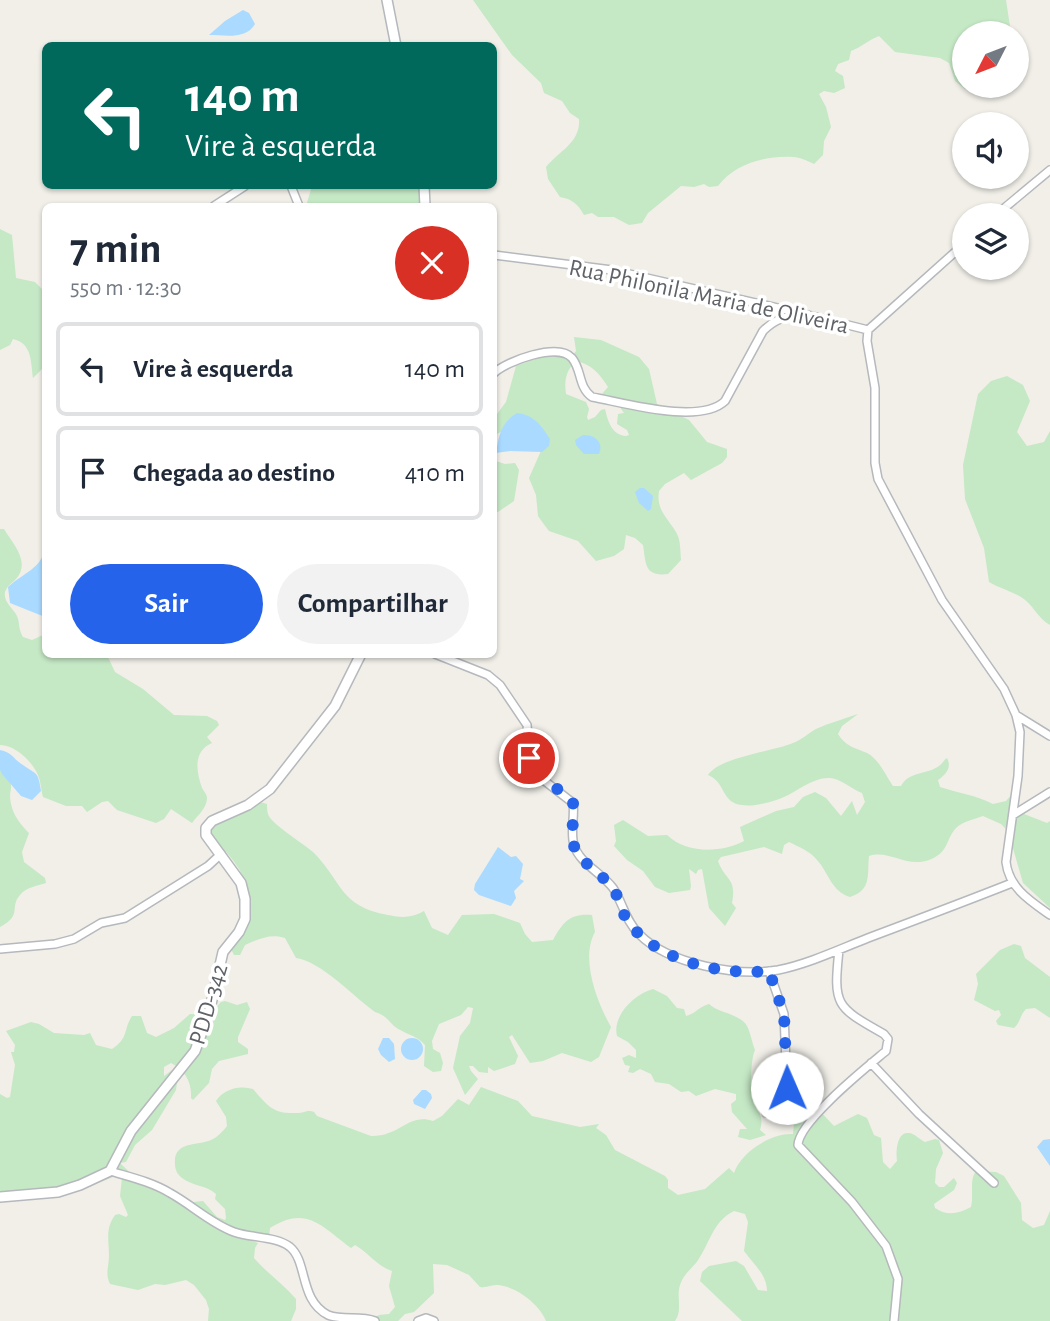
<!DOCTYPE html>
<html lang="pt">
<meta charset="utf-8">
<style>
:root{--surface:#fff;--page:#f2f2f3;--text:#1f2937;--muted:#747a83;--line:#e0e1e3;--accent:#2563eb}
body{margin:0;font-family:"Alegreya Sans",sans-serif;background:var(--page);color:var(--text);height:100vh;display:flex;flex-direction:column;font-size:26px;white-space:nowrap}
*{box-sizing:border-box;margin:0}
p{font-size:23px;color:var(--muted)}
.icon{flex:none;width:38px;height:38px;fill:none;stroke:currentColor;stroke-width:2;stroke-linecap:round;stroke-linejoin:round}
.map{position:relative;flex:1;overflow:hidden}
.panel{position:absolute;left:42px;top:203px;width:455px;height:455px;display:flex;flex-direction:column;background:var(--surface);border-radius:10px;box-shadow:0 2px 5px #0004}
.panel>*{flex:none}
.hud{position:absolute;left:42px;top:42px;width:455px;height:147px;border-radius:10px;box-shadow:0 2px 5px #0004;background:#00695c;color:#fff;overflow:hidden}
.needle{width:46px;rotate:228deg}
.buttons{position:absolute;left:952px;top:21px;display:grid;gap:14px}
.buttons a{display:grid;place-items:center;width:77px;height:77px;border-radius:50%;background:var(--surface);box-shadow:0 2px 5px #0004;font-size:35px}
.pin{position:absolute;display:grid;place-items:center;width:60px;height:60px;color:#fff;margin:-30px;border:4px solid #fff;border-radius:50%;box-shadow:0 2px 7px #0007}
.me{position:absolute;width:77px;margin:-38px;rotate:359deg;stroke-linejoin:round;filter:drop-shadow(0 0 5px #0008)}
.turn{display:flex;align-items:center;gap:24px;height:147px;padding:0 28px;font-size:32px}
.turn .icon{width:91px;height:91px;stroke-width:2.5}
.turn b{display:block;font-size:49px;line-height:60px}
.round{display:grid;place-items:center;flex:none;width:74px;height:74px;border-radius:37px;background:var(--page)}
.head{display:flex;align-items:center;justify-content:space-between;height:119px;padding:0 28px}
h1{font-size:42px;font-weight:700;line-height:52px}
.button{display:flex;gap:14px;margin-top:auto;padding:14px 28px}
.button a{flex:1;height:80px;border-radius:42px;background:var(--accent);color:#fff;font-size:28px;font-weight:700;line-height:80px;text-align:center}
.button a+a{background:var(--page);color:var(--text)}
ul{padding:0;list-style:none}
li{display:flex;align-items:center;gap:21px;height:94px;margin:0 14px 10px;padding:0 14px;border:4px solid var(--line);border-radius:10px}
li div{flex:1}
li b{display:block;font-size:26px}
li em{font-style:normal}
.map>svg:first-child{display:block}
.green{fill:#c5e8c5;fill-rule:evenodd}
.water{fill:#aadaff}
.lines{fill:none;stroke-linecap:round;stroke-linejoin:round}
.minor-casing{stroke:#b5b8bc;stroke-width:10}
.tertiary-casing{stroke:#b5b8bc;stroke-width:12}
.minor{stroke:#fff;stroke-width:7}
.tertiary{stroke:#fff;stroke-width:9}
.route{stroke:#2563eb;stroke-width:12;stroke-dasharray:0 21.6}
.labels{text-anchor:middle;stroke-width:7;stroke-linejoin:round;paint-order:stroke}
.street-label{font-size:24px;fill:#5f6368;stroke:#fff}
</style>
<div class="map">
<svg width="1050" height="1321" viewBox="0 0 1050 1321">
<rect width="100%" height="100%" fill="#f1efe8"/>
<path class="green" d="M473 0H1006L1011 33H964V86H986L965 89 955 81 949 63 940 58 895 52 879 36C868 40 862 47 851 51L849 60 838 64 835 71 843 76 845 88 834 93 824 91 819 94 826 107 831 127 824 141 823 155 814 164C808 161 800 157 793 157 766 155 734 164 718 186L709 187 704 184 694 187 681 186 648 213 642 223 629 225 614 217H598L592 213 584 215C578 204 572 199 560 197L548 179 546 167C559 151 581 142 579 119L570 113 562 101 544 93 541 83 512 55Z
M312 186H412L422 191 427 206H306Z
M0 229 12 235 16 278 35 282 45 292V366L33 378C31 362 32 343 13 339L10 345 0 350Z
M574 337 601 340 639 357 649 369 657 404 689 420 707 442 727 449V457L722 463 691 480 684 473 665 484 659 491C656 510 667 517 676 532 681 540 680 551 681 560L668 574C644 577 646 563 643 545L635 538 626 535 624 549 614 556 596 561 578 541 549 531 543 523 538 516 536 495 529 478 544 444 514 425 497 434 494 442V418L506 402 516 366 555 352 573 355 576 351ZM576 361C591 364 600 374 608 387L601 395 617 403 624 413 618 414 617 424 627 430 629 435 626 436C612 435 608 422 605 409L601 410 595 417 588 420 587 417 589 409 586 402 566 394C564 381 566 370 576 361Z
M1007 376 1023 385 1030 401 1017 432 1027 446 1044 442 1050 431V625C1038 619 1033 604 1021 597 1011 591 999 588 989 582L984 548 965 499 963 465 978 394 991 381Z
M494 455 496 461 505 464 515 463 519 470 514 501 498 512 494 511Z
M0 529H4C13 544 31 562 16 579 12 583 7 586 5 592 3 602 13 608 17 616 20 623 18 629 23 637L32 640 45 634 46 654 107 655 115 672 143 689 174 715 207 716 217 721 219 725 207 737 212 743C193 751 196 771 202 788 204 791 207 795 207 798 207 808 197 816 192 823L171 809 164 819 156 823 117 810 108 801 102 802 87 812 82 806H66L43 797C41 790 41 782 38 775 32 761 15 745 0 745Z
M858 714 842 726 838 734C845 746 855 748 867 753 879 759 886 776 893 786H901C909 771 927 775 939 766 942 764 944 760 947 758 952 768 946 774 938 780L940 787C958 793 976 795 993 804L1006 801 1012 794 1019 812 1047 823 1050 821V908L1023 883 1008 831 1001 824 983 816C975 819 964 821 957 827 945 839 950 852 929 860 906 868 889 849 869 856 867 875 872 890 850 897 831 891 829 873 817 860 810 851 799 847 789 842L784 845 782 854 764 847 721 857 718 861C725 881 737 877 732 903L736 908 725 926 709 908 702 869 698 870 696 874 689 869 691 886 690 890 669 893 655 887 643 871 627 860 614 846 616 841 614 825 623 820 648 836 667 835C687 854 721 853 744 841L740 827 776 811 794 807 803 797 815 792 826 798 841 816 852 801 857 815 865 802 862 793C851 789 839 777 828 778 812 778 798 791 784 797 773 802 753 807 742 805 721 803 726 782 708 775 720 757 771 752 793 743 802 740 808 733 816 729 829 723 844 719 858 714Z
M0 769C19 790 7 784 11 804 13 815 21 825 29 833L22 852 24 862 45 878 46 883C37 886 26 887 20 895 9 907 23 915 0 927Z
M260 802 267 804C267 807 267 811 268 814 271 824 303 843 313 852 343 882 339 906 388 915 402 918 412 918 424 911L432 928 448 935 462 915 494 914 520 923 525 934 532 942 553 940C563 922 570 913 592 915L595 932C580 959 597 1002 611 1027L599 1057 591 1062 562 1053 543 1061 530 1063 512 1035 509 1037 518 1056 515 1064 494 1071 488 1067V1073L479 1072 473 1066H469L471 1071 478 1079 465 1095 453 1068 460 1036 470 1023 473 1008 468 1007 461 1015 439 1024 432 1041 433 1049 440 1053 443 1063 441 1071 433 1072 424 1066 425 1045C415 1034 404 1034 394 1026 387 1019 385 1015 375 1012 353 996 322 962 296 958L285 938C271 933 258 939 245 945L240 955H234L231 949C236 943 242 937 245 931 254 911 249 883 237 866 229 853 216 844 210 830L215 823Z
M1014 944 1021 946 1025 958 1050 977V1018L1035 1008 1026 1009C1020 1015 1020 1023 1014 1028L998 1025 996 1021 1001 1015 999 1010 995 1011 974 1000 978 984 976 974 1000 950Z
M653 989 667 996 677 1008 684 1009 686 1016C695 1014 697 1008 709 1004 719 1013 735 1013 745 1023 750 1029 752 1043 755 1050 750 1061 750 1092 754 1102 759 1112 764 1118 760 1130L766 1135 750 1140 738 1137 740 1129H747L732 1112 731 1104 736 1100V1094L715 1089 696 1096 689 1091 681 1092 669 1084 655 1082 651 1074 640 1069 633 1073 628 1072 630 1066 625 1065 622 1058 629 1055 636 1058V1050L628 1042 617 1036C612 1015 635 994 653 989Z
M225 1001 237 1005 247 1002 250 1009 238 1037V1042L248 1049V1054L219 1061 212 1069 209 1083 193 1100 191 1098C192 1082 185 1070 171 1063L164 1067V1076L172 1070 178 1076 176 1090 152 1130 135 1145 126 1162 120 1163 141 1183 185 1203 203 1201 217 1217 225 1220 226 1218 225 1209 215 1199 216 1194C206 1185 192 1186 182 1178 177 1174 175 1169 175 1164 173 1141 197 1146 211 1140 218 1137 223 1131 227 1126L226 1117 216 1101C224 1089 239 1085 253 1089 268 1106 273 1114 297 1113 305 1113 307 1109 314 1112L317 1116 371 1136C400 1137 408 1113 433 1121L442 1116 458 1099 469 1105 481 1087 518 1101 532 1116 580 1127 599 1124 596 1128 606 1135 615 1150 665 1176 668 1180V1188L678 1195 705 1189 729 1168 734 1173C741 1152 771 1133 793 1134L794 1124 789 1119 792 1115 816 1107 834 1126 858 1114 867 1118 874 1135 881 1138 883 1162 890 1169 897 1161C896 1154 896 1131 909 1133 914 1133 920 1140 925 1142L935 1139 939 1140 943 1153 936 1169 935 1183 939 1187H944L954 1178 957 1183 954 1190 934 1204 935 1208C946 1216 959 1214 971 1207 974 1196 969 1180 976 1171L996 1172 1004 1176 1021 1203 1022 1220 1033 1228 1044 1225 1050 1211V1321H742L700 1281 702 1272 709 1266 736 1261 744 1266 758 1290 767 1291C767 1274 753 1264 744 1251L748 1222 745 1214 734 1211C712 1222 710 1244 696 1263 690 1270 683 1275 680 1285 676 1298 683 1310 675 1321H546C540 1305 516 1286 497 1285 491 1285 487 1288 480 1287L469 1275 447 1265 433 1264 434 1293 414 1312 405 1314 398 1321H368L379 1315 389 1314 395 1307 389 1286 392 1271C377 1266 369 1253 355 1245L351 1248C321 1226 307 1205 270 1228L269 1237 249 1240 258 1243 255 1248 254 1258C267 1273 283 1284 296 1299V1309L291 1321H208L209 1309 206 1300 194 1285 186 1280 165 1285 155 1284 138 1290 110 1284C105 1274 109 1266 109 1255 109 1240 105 1229 115 1215L119 1214 126 1217 128 1215 120 1196 122 1178 118 1175 93 1185 52 1195 0 1199V1094L7 1098 10 1097 15 1065 11 1052H14L15 1045 6 1031 31 1022 39 1024 54 1033 84 1035 90 1033 96 1045 112 1049C129 1038 123 1030 132 1016H141L147 1033 156 1037 174 1028 190 1014 209 1015 221 1002Z"/>
<path class="water" d="M243 10 249 13 255 24C246 40 225 35 209 35L225 21Z
M517 413C534 415 541 425 550 439L549 446 542 452 510 451 496 453C499 435 501 423 517 413Z
M583 435C595 435 604 442 599 454H584L576 445 575 440Z
M640 488H644L653 496 651 509 648 511 639 503 635 492Z
M45 546 46 617H45L10 603 8 587C21 574 44 568 45 546Z
M0 750C12 752 13 759 23 765 37 775 38 771 41 791L32 800 21 796 2 774 0 770Z
M498 847 511 857 516 856 523 864 520 879 524 881 514 891 516 898 511 906 479 895 474 890 475 884Z
M383 1038H389L394 1044 395 1059 389 1062 381 1055 378 1049Z
M401 1049a11 11 0 1 1 22 0a11 11 0 1 1-22 0Z
M422 1090H426L431 1094 432 1098 425 1109 414 1104 413 1100Z
M1050 1139V1166L1037 1147 1043 1140Z"/>
<g class="lines">
<g class="minor-casing">
<path id="minor" d="M291 186 299 206
M214 206 245 186
M996 215 1050 170
M494 255 612 270 800 313 868 330
M868 330 867 341 875 388V463L878 479 942 600 1004 689 1016 715 1020 732 1018 776 1006 862C1009 888 1030 901 1050 915
M868 330 964 244
M494 373C507 361 558 342 572 358 582 370 578 387 592 397 625 403 700 425 725 401L763 331C775 319 785 317 800 313
M435 654 488 675 500 685 527 725 531 767 537 775 573 803C575 816 570 832 574 845 579 863 602 873 613 888 623 903 625 920 639 934 668 964 738 977 778 970 808 964 840 949 868 938 916 920 964 902 1012 883
M1016 715 1050 736
M1013 815 1050 792
M0 949 55 944 74 939 101 923 125 918 208 866 221 854
M839 950C833 1006 836 1007 884 1034L888 1039 886 1051C867 1067 799 1121 798 1145L852 1202 886 1246 898 1279 894 1321
M871 1063 919 1114 994 1183
M766 1113 784 1098 787 1088 784 1014 769 971
M110 1171C130 1177 152 1182 170 1193 192 1205 210 1223 234 1232 250 1238 276 1236 290 1247 308 1262 299 1300 328 1315 343 1321 360 1315 375 1321
M418 1321 426 1318 434 1321"/>
</g>
<g class="tertiary-casing">
<path id="tertiary" d="M387 0 396 46
M424 186 425 206
M0 1197 58 1192 80 1185 110 1171 131 1131 195 1051 209 1013 223 952 239 932 245 919V899L241 883 206 835V828L212 821 248 805 270 789 335 706 361 654"/>
</g>
<use href="#minor" class="minor"/>
<use href="#tertiary" class="tertiary"/>
</g>
<g class="lines">
<path class="route" d="M529 758C535 783 560 785 573 803 575 816 570 833 574 846 580 862 600 873 611 886 619 895 620 909 627 920 655 961 722 976 769 971L784 1014 787 1088"/>
</g>
<g class="labels">
<g class="street-label">
<text transform="translate(709 296) rotate(12)" y="8">Rua Philonila Maria de Oliveira</text>
<text transform="translate(208 1004) rotate(-73)" y="8">PDD-342</text>
</g>
</g>
</svg>
<div class="buttons">
<a><svg class="needle" viewBox="-14 -14 28 28"><path d="M0-13l5 13h-10z" fill="#e53935"/><path d="M0 13l5-13h-10z" fill="#747a83"/></svg></a>
<a><svg class="icon" aria-label="sound" viewBox="0 0 24 24"><path d="M4 9h4l5-4v14l-5-4H4zM17 9q2 3 0 6"/></svg></a>
<a><svg class="icon" aria-label="layers" viewBox="0 0 24 24"><path d="M12 4l9 5-9 5-9-5zM3 14l9 5 9-5"/></svg></a>
</div>
<div class="pin" style="left:529px;top:758px;background:#d93025"><svg class="icon" aria-label="arrive" viewBox="0 0 24 24"><path d="M6 21V4h12l-3 4 3 4H6"/></svg></div>
<svg class="me" style="left:787px;top:1088px" viewBox="-20 -20 40 40"><circle r="19" fill="#fff"/><path d="M0-13L10 11 0 6-10 11z" fill="#2563eb"/></svg>
<div class="hud">
<div class="turn"><svg class="icon" aria-label="left" viewBox="0 0 24 24"><path d="M17 20v-9H6M10 6l-5 5 5 5"/></svg><div><b>140 m</b>Vire à esquerda</div></div>
</div>
<section class="panel">
<div class="head"><div><h1>7 min</h1><p>550 m · 12:30</p></div><a class="round" style="background:#d93025;color:#fff"><svg class="icon" aria-label="close" viewBox="0 0 24 24"><path d="M6 6l12 12M18 6L6 18"/></svg></a></div>
<ul>
<li><svg class="icon" aria-label="left" viewBox="0 0 24 24"><path d="M17 20v-9H6M10 6l-5 5 5 5"/></svg><div><b>Vire à esquerda</b></div><em>140 m</em></li>
<li><svg class="icon" aria-label="arrive" viewBox="0 0 24 24"><path d="M6 21V4h12l-3 4 3 4H6"/></svg><div><b>Chegada ao destino</b></div><em>410 m</em></li>
</ul>
<div class="button"><a>Sair</a><a>Compartilhar</a></div>
</section>
</div>
